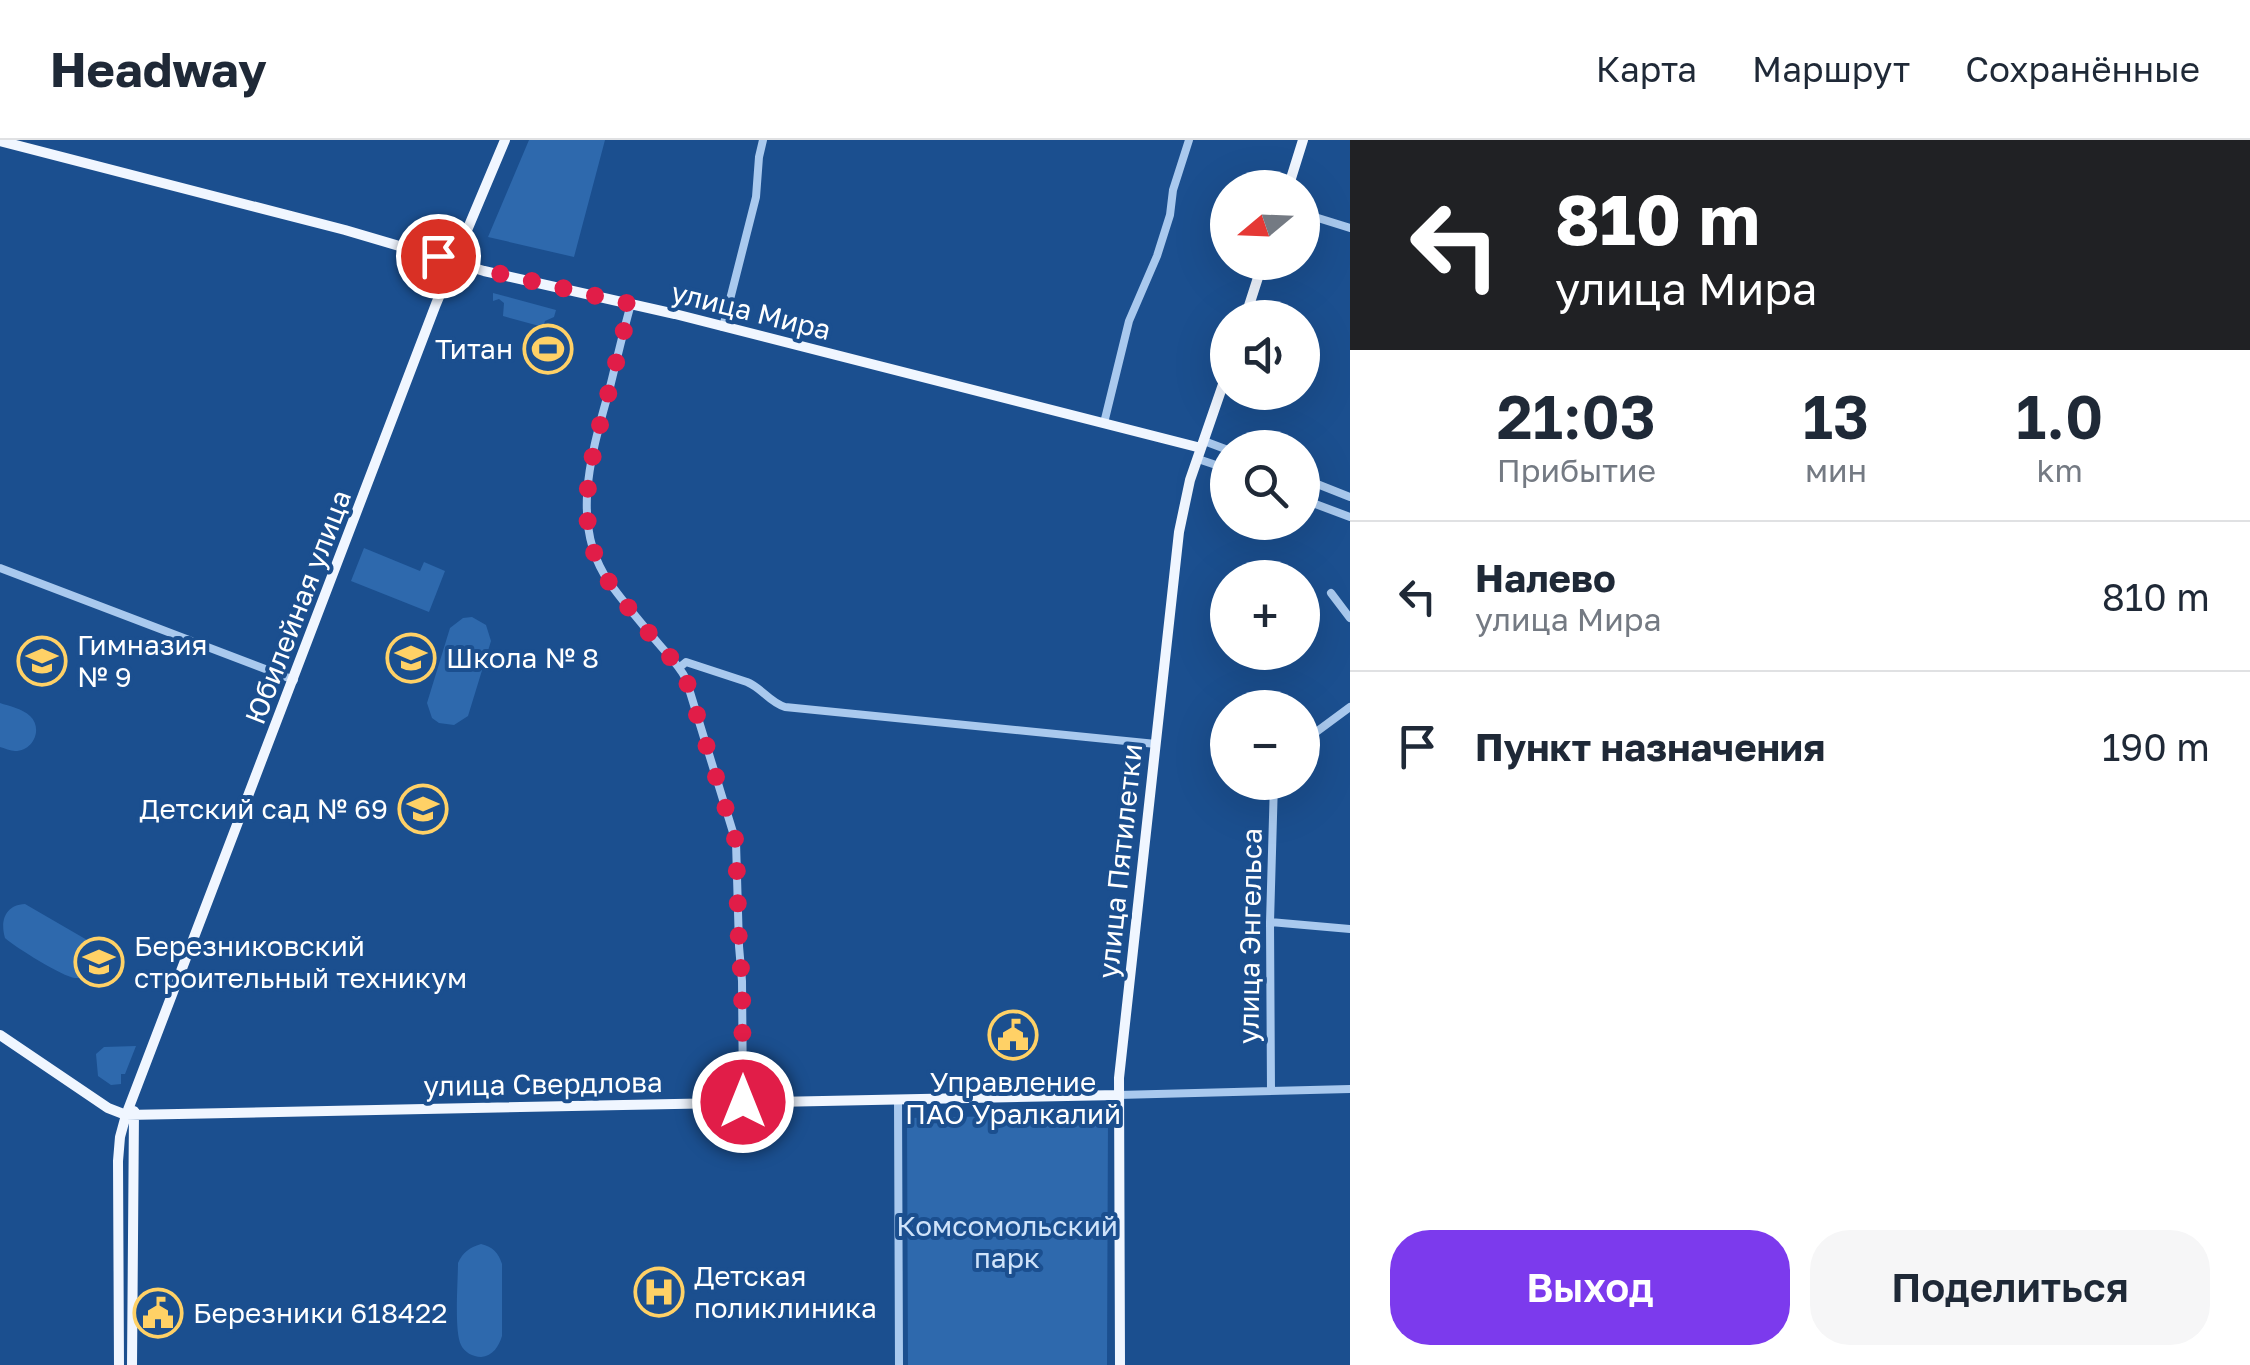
<!DOCTYPE html>
<html lang="ru">
<meta charset="utf-8">
<style>
:root{--surface:#fff;--page:#f6f6f7;--text:#1f2937;--muted:#747a83;--line:#e0e1e3;--accent:#7c3aed}
body{margin:0;font-family:"Golos Text",sans-serif;background:var(--page);color:var(--text);height:100vh;display:flex;flex-direction:column;font-size:38px;white-space:nowrap}
*{box-sizing:border-box;margin:0}
p{font-size:32px;color:var(--muted)}
.icon{flex:none;width:55px;height:55px;fill:none;stroke:currentColor;stroke-width:2;stroke-linecap:round;stroke-linejoin:round}
.map{position:relative;flex:1;overflow:hidden}
.details{display:flex;flex-direction:column;background:var(--surface);width:900px}
.details>*{flex:none}
.guide{background:#202124;color:#fff;overflow:hidden}
.needle{width:65px;rotate:251deg}
.tools{position:absolute;left:1210px;top:30px;display:grid;gap:20px}
.tools a{display:grid;place-items:center;width:110px;height:110px;border-radius:50%;background:var(--surface);box-shadow:0 10px 40px #0002;font-size:50px}
.pin{position:absolute;display:grid;place-items:center;width:85px;height:85px;color:#fff;margin:-42px;border:5px solid #fff;border-radius:50%;box-shadow:0 2px 10px #0007}
.me{position:absolute;width:110px;margin:-55px;rotate:0deg;stroke-linejoin:round;filter:drop-shadow(0 0 8px #0008)}
.turn{display:flex;align-items:center;gap:35px;height:210px;padding:0 40px;font-size:45px}
.turn .icon{width:130px;height:130px;stroke-width:2.5}
.turn b{display:block;font-size:70px;line-height:85px}
.eta{display:flex;justify-content:space-evenly;align-items:center;height:170px;text-align:center}
.eta b{font-size:60px;font-weight:600;line-height:70px}
.button{display:flex;gap:20px;margin-top:auto;padding:20px 40px}
.button a{flex:1;height:115px;border-radius:40px;background:var(--accent);color:#fff;font-size:40px;font-weight:600;line-height:115px;text-align:center}
.button a+a{background:var(--page);color:var(--text)}
ul{padding:0;list-style:none}
li{display:flex;align-items:center;gap:30px;height:150px;padding:0 40px;border-top:2px solid var(--line)}
li div{flex:1}
li b{display:block;font-size:38px}
li em{font-style:normal}
header{display:flex;align-items:center;gap:60px;box-sizing:border-box;height:140px;padding:0 50px;background:var(--surface);border-bottom:2px solid var(--line)}
header strong{font-size:48px}
nav{display:flex;gap:55px;margin-inline-start:auto;font-size:35px}
main{display:flex;flex:1;min-height:0}
.map>svg:first-child{display:block}
.green{fill:#2e69ad}
.lines{fill:none;stroke-linecap:round;stroke-linejoin:round}
.minor{stroke:#a9c9ee;stroke-width:8}
.major{stroke:#f0f6ff;stroke-width:10}
.route{stroke:#e11d48;stroke-width:18;stroke-dasharray:0 32.4}
.labels{text-anchor:middle;stroke-width:8;stroke-linejoin:round;paint-order:stroke}
.street-label{font-size:28px;fill:#fff;stroke:#1b4f8f}
.poi-label{font-size:28px;fill:#fff;stroke:#1b4f8f;text-anchor:start}
.park-label{font-size:28px;fill:#cfe3fa;stroke:#1b4f8f}
</style>
<header>
<strong>Headway</strong>
<nav><a>Карта</a><a>Маршрут</a><a>Сохранённые</a></nav>
</header>
<main>
<div class="map">
<svg width="1350" height="1225" viewBox="0 0 1350 1225">
<rect width="100%" height="100%" fill="#1b4f8f"/>
<path class="green" d="M529 0H605L574 117 488 97Z
M493 153 556 170 554 177 545 181 543 187 503 176 504 163 499 159 493 161Z
M364 408 420 431 424 422 445 431 429 472 351 441Z
M472 477 486 485 491 501 468 576 454 585 439 583 432 578 427 563 450 488 463 478Z
M0 563C9 566 23 569 30 576 43 588 34 611 15 611 11 611 4 608 0 607Z
M25 764 94 804 98 820C94 831 88 839 75 838 63 837 15 807 5 798 0 781 5 765 25 764Z
M136 906 125 934H121V944L111 945 98 936 96 914 104 907Z
M1099 974 1108 976 1107 1225H908L907 978Z
M481 1104C493 1107 498 1112 502 1124V1196C499 1206 493 1216 481 1217 473 1217 464 1212 461 1205 454 1191 458 1141 458 1123 463 1112 469 1108 481 1104Z"/>
<g class="lines">
<path class="minor" d="M1302 73 1350 88
M631 164C623 192 617 219 610 247 593 309 568 383 609 442 624 463 641 483 658 503 668 515 679 525 686 539L736 702 739 806 742 841 743 963
M723 187 756 57 759 17 763 0
M1104 283 1129 181 1157 116 1170 75 1173 50 1189 0
M1204 301 1228 310
M1198 319 1228 329
M1302 338 1350 357
M1302 359 1350 377
M0 428 294 540
M1331 453 1350 478
M680 527 686 522 747 542C762 548 769 562 785 567L1156 604
M1304 601 1350 567
M1270 782 1350 789
M1271 951 1270 782 1274 642
M1118 955 1350 949
M898 959 899 1225"/>
<path class="major" d="M0 1 345 90 484 131 675 174 1201 308
M1288 48 1303 0
M1245 178 1263 122
M0 895 108 968 126 975 1118 955
M119 1225 118 1021 120 997 126 975 436 164 505 0
M132 1225 134 971
M1120 1225 1119 938 1179 392 1190 340 1228 230"/>
</g>
<g class="lines">
<path class="route" d="M438 116 484 130 631 164C623 192 617 220 610 247 594 310 568 383 609 442 624 463 641 483 657 503 668 515 679 525 686 539L736 702 739 806 742 841 743 962"/>
</g>
<defs>
<g id="stadium-ring" transform="scale(2.5)"><circle r="9.5" fill="#1b4f8f" stroke="#ffd166" stroke-width="1.5"/><path d="M0-5a6.5 5 0 1 0 0 10a6.5 5 0 1 0 0-10ZM-3.5-1.8h7v3.6h-7Z" fill="#ffd166"/></g>
<g id="school-ring" transform="scale(2.5)"><circle r="9.5" fill="#1b4f8f" stroke="#ffd166" stroke-width="1.5"/><path d="M0-5L7-2L0 1L-7-2ZM-4 1L0 2.5L4 1V4Q0 6-4 4Z" fill="#ffd166"/></g>
<g id="university-ring" transform="scale(2.5)"><circle r="9.5" fill="#1b4f8f" stroke="#ffd166" stroke-width="1.5"/><path d="M0-5L7-2L0 1L-7-2ZM-4 1L0 2.5L4 1V4Q0 6-4 4Z" fill="#ffd166"/></g>
<g id="civic-ring" transform="scale(2.5)"><circle r="9.5" fill="#1b4f8f" stroke="#ffd166" stroke-width="1.5"/><path d="M-.6-6.5H3V-4.5H.6V-3L4-1V1h2V6H-6V1h2V-1L-.6-3ZM-1.2 2.5V6h2.4V2.5Z" fill="#ffd166"/></g>
<g id="hospital-ring" transform="scale(2.5)"><circle r="9.5" fill="#1b4f8f" stroke="#ffd166" stroke-width="1.5"/><path d="M-5-5h3v3.5h4V-5h3V5h-3V1.5h-4V5h-3Z" fill="#ffd166"/></g>
</defs>
<g fill-rule="evenodd">
<use href="#stadium-ring" x="548" y="209"/>
<use href="#school-ring" x="411" y="518"/>
<use href="#school-ring" x="42" y="521"/>
<use href="#school-ring" x="423" y="669"/>
<use href="#university-ring" x="99" y="822"/>
<use href="#civic-ring" x="1013" y="895"/>
<use href="#hospital-ring" x="659" y="1152"/>
<use href="#civic-ring" x="158" y="1173"/>
</g>
<g class="labels">
<g class="street-label">
<text transform="translate(751 171) rotate(14)" y="10">улица Мира</text>
<text transform="translate(298 467) rotate(-69)" y="10">Юбилейная улица</text>
<text transform="translate(1120 721) rotate(-84)" y="10">улица Пятилетки</text>
<text transform="translate(1250 796) rotate(-89)" y="10">улица Энгельса</text>
<text transform="translate(543 944) rotate(-1)" y="10">улица Свердлова</text>
</g>
<g class="poi-label">
<text x="513" y="219" text-anchor="end">Титан</text>
<text x="77" y="515">Гимназия<tspan x="77" dy="32">№ 9</tspan></text>
<text x="446" y="528">Школа № 8</text>
<text x="388" y="679" text-anchor="end">Детский сад № 69</text>
<text x="134" y="816">Березниковский<tspan x="134" dy="32">строительный техникум</tspan></text>
<text x="1013" y="952" text-anchor="middle">Управление<tspan x="1013" dy="32">ПАО Уралкалий</tspan></text>
<text x="694" y="1146">Детская<tspan x="694" dy="32">поликлиника</tspan></text>
<text x="193" y="1183">Березники 618422</text>
</g>
<g class="park-label">
<text x="1007" y="1096">Комсомольский<tspan x="1007" dy="32">парк</tspan></text>
</g>
</g>
</svg>
<div class="tools">
<a><svg class="needle" viewBox="-14 -14 28 28"><path d="M0-13l5 13h-10z" fill="#e53935"/><path d="M0 13l5-13h-10z" fill="#747a83"/></svg></a>
<a><svg class="icon" aria-label="sound" viewBox="0 0 24 24"><path d="M4 9h4l5-4v14l-5-4H4zM17 9q2 3 0 6"/></svg></a>
<a><svg class="icon" aria-label="search" viewBox="0 0 24 24"><circle cx="10" cy="10" r="6"/><path d="M15 15l6 6"/></svg></a>
<a>+</a>
<a>−</a>
</div>
<div class="pin" style="left:438px;top:116px;background:#d93025"><svg class="icon" aria-label="arrive" viewBox="0 0 24 24"><path d="M6 21V4h12l-3 4 3 4H6"/></svg></div>
<svg class="me" style="left:743px;top:962px" viewBox="-20 -20 40 40"><circle r="17" fill="#e11d48" stroke="#fff" stroke-width="3"/><path d="M0-11L8 9 0 5-8 9z" fill="#fff"/></svg>
</div>
<section class="details">
<div class="guide">
<div class="turn"><svg class="icon" aria-label="left" viewBox="0 0 24 24"><path d="M17 20v-9H6M10 6l-5 5 5 5"/></svg><div><b>810 m</b>улица Мира</div></div>
</div>
<div class="eta">
<div><b>21:03</b><p>Прибытие</p></div>
<div><b>13</b><p>мин</p></div>
<div><b>1.0</b><p>km</p></div>
</div>
<ul>
<li><svg class="icon" aria-label="left" viewBox="0 0 24 24"><path d="M17 20v-9H6M10 6l-5 5 5 5"/></svg><div><b>Налево</b><p>улица Мира</p></div><em>810 m</em></li>
<li><svg class="icon" aria-label="arrive" viewBox="0 0 24 24"><path d="M6 21V4h12l-3 4 3 4H6"/></svg><div><b>Пункт назначения</b></div><em>190 m</em></li>
</ul>
<div class="button"><a>Выход</a><a>Поделиться</a></div>
</section>
</main>
